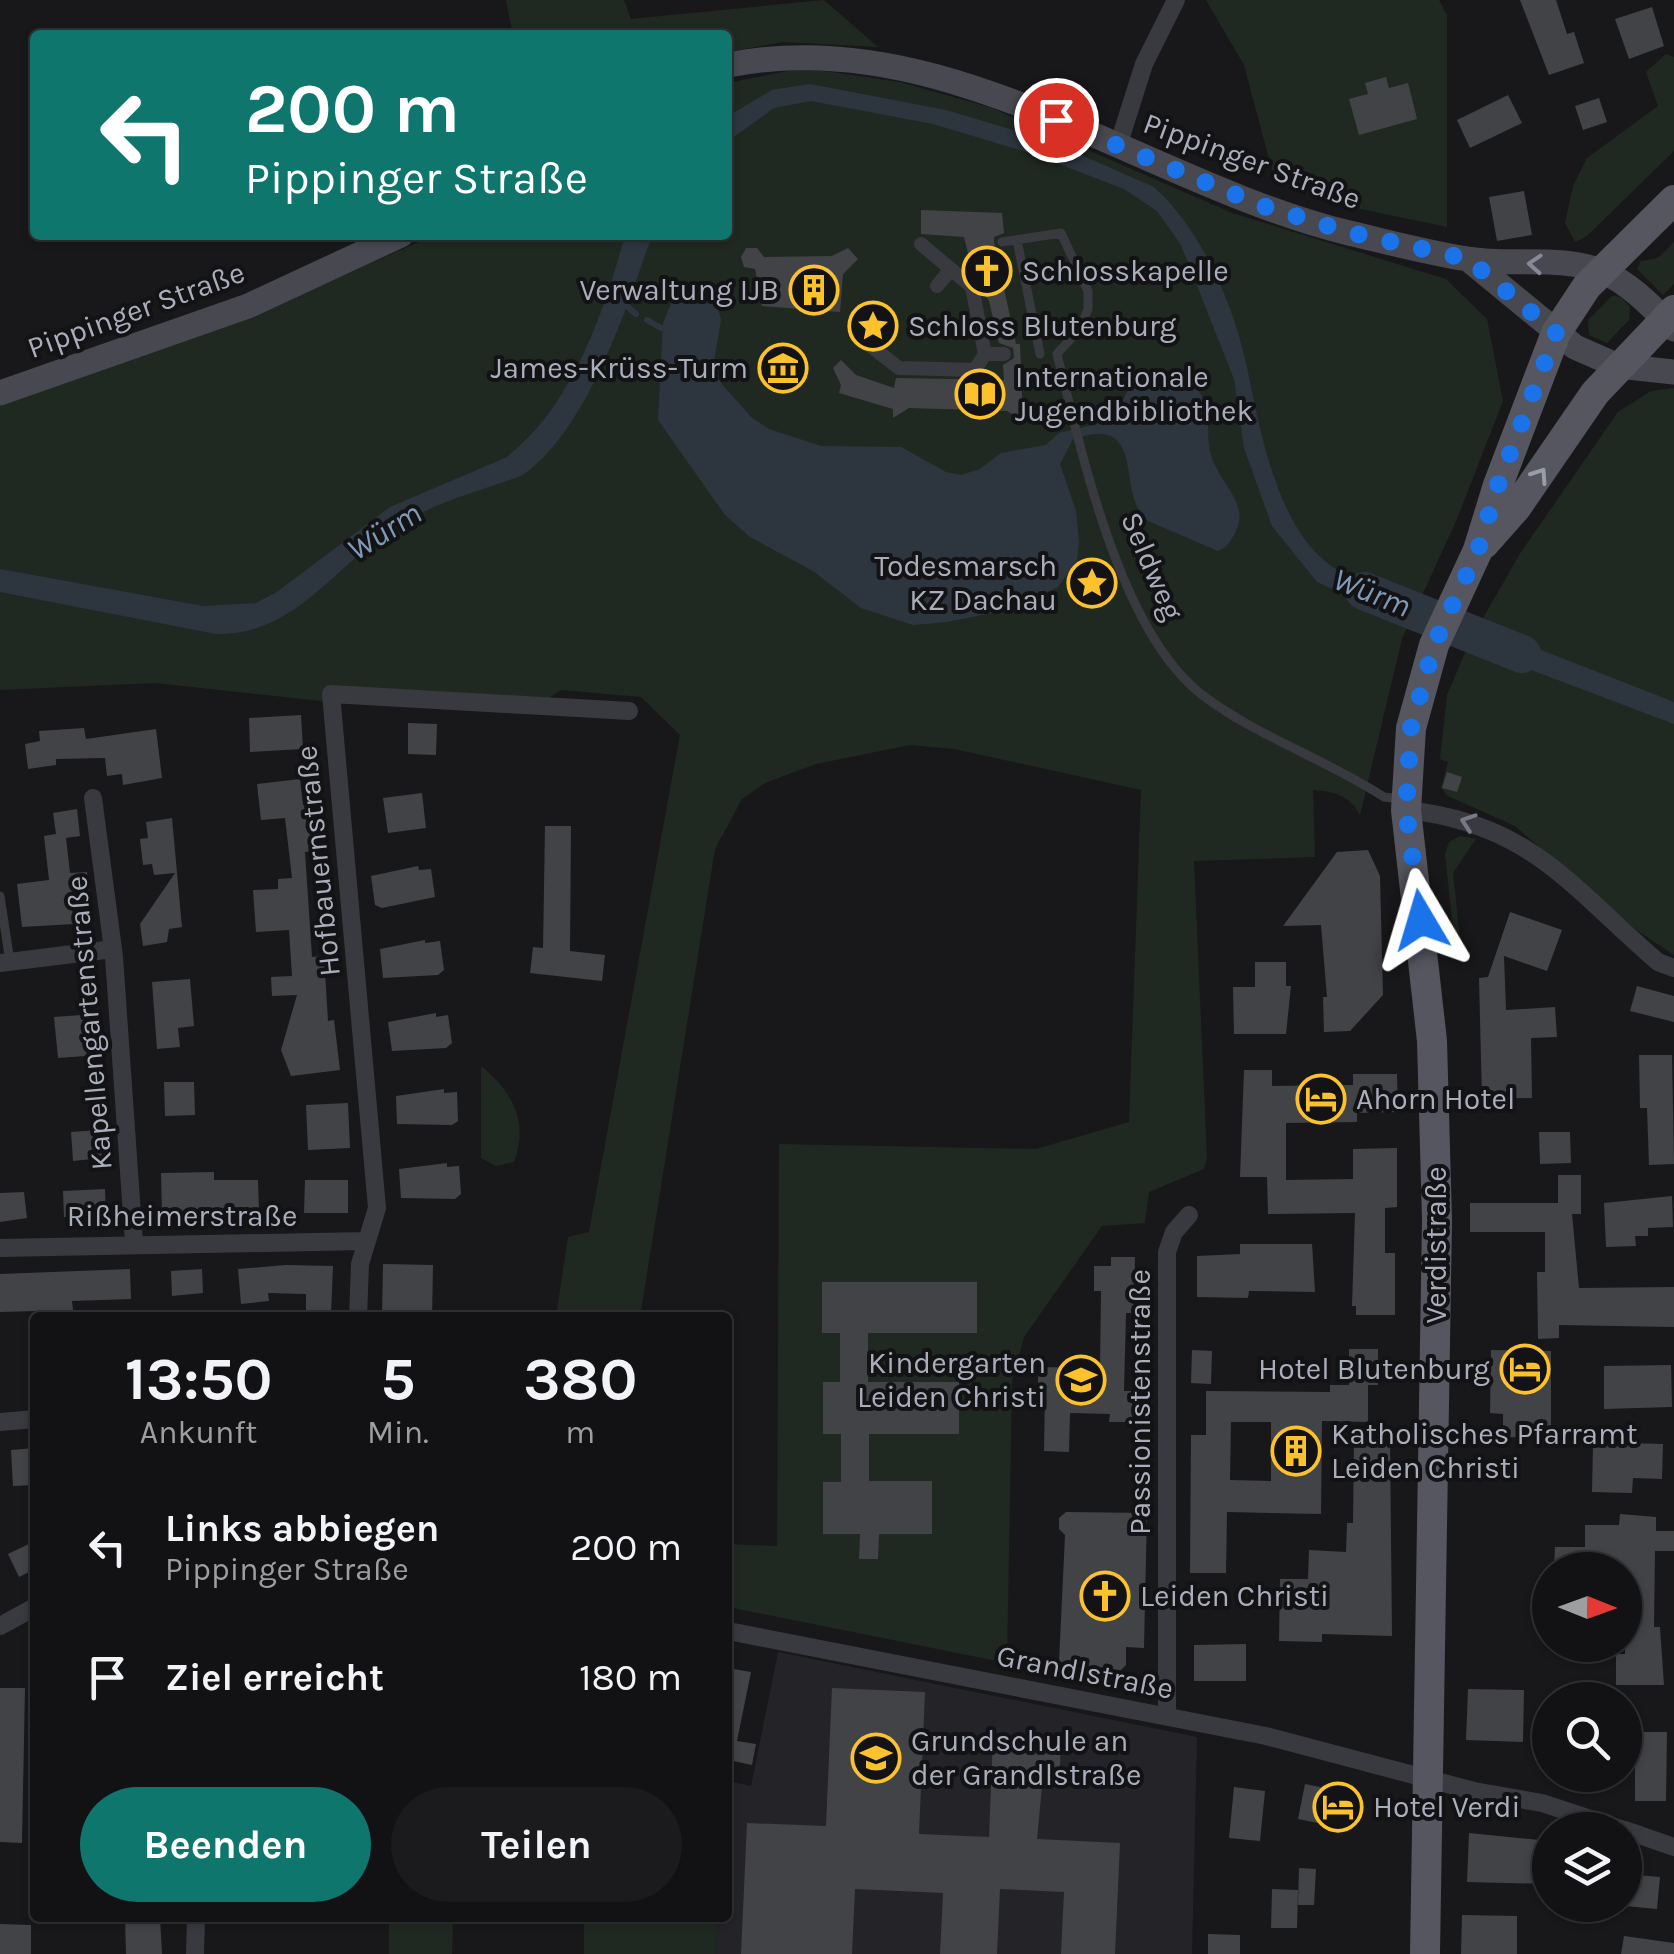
<!DOCTYPE html>
<html lang="de">
<meta charset="utf-8">
<style>
:root{--surface:#121214;--page:#1b1b1d;--text:#f1f3f6;--muted:#9c9ea0;--line:#313234;--accent:#0f766e}
body{margin:0;font-family:Karla,sans-serif;background:var(--page);color:var(--text);height:100vh;display:flex;flex-direction:column;font-size:38px;white-space:nowrap}
*{box-sizing:border-box;margin:0}
p{font-size:32px;color:var(--muted)}
.icon{flex:none;width:55px;height:55px;fill:none;stroke:currentColor;stroke-width:2;stroke-linecap:round;stroke-linejoin:round}
.map{position:relative;flex:1;overflow:hidden}
.panel{position:absolute;left:30px;top:1312px;width:702px;height:610px;display:flex;flex-direction:column;background:var(--surface);border-radius:10px;box-shadow:0 2px 8px #0004,0 0 0 2px var(--line)}
.panel>*{flex:none}
.guide{position:absolute;left:30px;top:30px;width:702px;height:210px;border-radius:10px;box-shadow:0 2px 8px #0004,0 0 0 2px var(--line);background:#0f766e;color:#fff;overflow:hidden}
.needle{width:65px;rotate:91deg}
.fabs{position:absolute;left:1532px;top:1552px;display:grid;gap:20px}
.fabs a{display:grid;place-items:center;width:110px;height:110px;border-radius:50%;background:var(--surface);box-shadow:0 2px 8px #0004,0 0 0 2px var(--line);font-size:50px}
.pin{position:absolute;display:grid;place-items:center;width:85px;height:85px;color:#fff;margin:-42px;border:5px solid #fff;border-radius:50%;box-shadow:0 2px 10px #0007}
.me{position:absolute;width:110px;margin:-55px;rotate:353deg;stroke-linejoin:round;filter:drop-shadow(0 0 8px #0008)}
.turn{display:flex;align-items:center;gap:35px;height:210px;padding:0 50px;font-size:45px}
.turn .icon{width:130px;height:130px;stroke-width:2.5}
.turn b{display:block;font-size:70px;line-height:85px}
.eta{display:flex;justify-content:space-evenly;align-items:center;height:170px;text-align:center}
.eta b{font-size:60px;font-weight:700;line-height:70px}
.primary-button{display:flex;gap:20px;margin-top:auto;padding:20px 50px}
.primary-button a{flex:1;height:115px;border-radius:60px;background:var(--accent);color:#fff;font-size:40px;font-weight:700;line-height:115px;text-align:center}
.primary-button a+a{background:var(--page);color:var(--text)}
ul{padding:0;list-style:none}
li{display:flex;align-items:center;gap:30px;height:130px;padding:0 50px}
li div{flex:1}
li b{display:block;font-size:38px}
li em{font-style:normal}
.map>svg:first-child{display:block}
.built{fill:#242428}
.green{fill:#202921}
.water{fill:#2d363f}
.lines{fill:none;stroke-linecap:round;stroke-linejoin:round}
.stream{stroke:#2d363f;stroke-width:6}
.river{stroke:#2d363f;stroke-width:38}
.building{fill:#424347;fill-rule:evenodd}
.service{stroke:#393940;stroke-width:9}
.pedestrian{stroke:#393940;stroke-width:14}
.minor{stroke:#393940;stroke-width:18}
.secondary{stroke:#474850;stroke-width:25}
.primary{stroke:#55565f;stroke-width:30}
.oneway{stroke:#878a96}
.oneway2{stroke:#999ca9}
.oneway3{stroke:#777984}
.route{stroke:#1a73e8;stroke-width:18;stroke-dasharray:0 32.4}
.labels{text-anchor:middle;stroke-width:8;stroke-linejoin:round;paint-order:stroke}
.street-label{font-size:30px;fill:#aaaebb;stroke:#131315}
.poi-label{font-size:30px;fill:#aaaebb;stroke:#131315;text-anchor:start}
.water-label{font-size:32px;font-style:italic;fill:#7f9ab7;stroke:#131315}
</style>
<div class="map">
<svg width="1674" height="1954" viewBox="0 0 1674 1954">
<rect width="100%" height="100%" fill="#18181a"/>
<path class="built" d="M778 1652 1197 1737 1192 1954H715L718 1918H728V1781L751 1786Z"/>
<path class="green" d="M506 0H624L631 19 824 0 878 47 783 42 728 52V35H513Z
M1206 0H1439L1447 15V227L1332 203 1275 181 1244 65Z
M1666 54 1674 57V151L1587 236 1575 242 1565 223 1573 186 1587 158 1658 106 1646 72Z
M817 70 900 82 992 108 1232 213 1446 279 1487 319 1503 401 1457 519 1402 639 1360 815C1349 795 1336 792 1313 790L1315 857 1194 861 1207 1159 1204 1169 1149 1192 1145 1223 1102 1226 1024 1337 1012 1381 1007 1663 728 1607V1544L777 1546 779 1144 1036 1149 1129 1122 1141 790 954 749 910 745 816 764 765 783 742 799 715 849 640 1317H556L568 1237 589 1232 680 735 641 697 561 690 524 714 330 702 155 683 0 690V403L262 312 434 235H728V83L788 71Z
M1674 242V284L1663 295 1637 269 1641 261 1658 258Z
M1612 296 1621 297 1630 307 1629 320 1607 343 1589 335 1588 320Z
M1674 388V955L1635 929 1515 826 1448 796 1441 788 1448 762 1440 759 1447 695 1468 646 1474 648 1484 628 1479 625 1521 552 1618 412 1651 391Z
M1460 836 1476 839 1453 873 1461 948 1456 957 1445 854 1449 842Z
M481 1066C513 1092 529 1122 514 1162L496 1166 481 1158Z
M389 1918H453L452 1954H389Z
M584 1918H718L715 1954H584Z"/>
<path class="water" d="M810 84 946 110 1047 140 1154 187C1205 233 1238 315 1250 382 1261 437 1279 524 1325 561 1348 581 1386 591 1414 604L1408 622 1317 582 1272 526 1244 448 1234 379 1181 245 1157 211 1124 189 1033 154 933 124 811 101 774 108 728 141V116L772 90Z
M625 235H652C627 307 586 434 521 476 481 490 435 503 398 525 336 563 296 636 216 634L0 592V569L203 606 256 603 277 592 390 507 505 458C571 409 604 313 625 235Z
M693 288 716 300 721 320 714 361 721 383 751 417 769 429 821 446 901 447 946 472 961 475 980 469 1001 453 1046 445 1059 433 1105 422 1116 414 1131 384 1142 385 1148 375 1185 376C1221 407 1200 429 1214 463 1224 488 1251 506 1234 535 1229 543 1227 547 1218 551L1148 521C1114 493 1150 413 1073 439L1060 464 1076 511 1079 542 1077 560 1058 587 1016 608 947 622 913 625 861 608 813 571 750 537 725 515 658 420 663 323 672 301 681 291Z
M1477 625 1674 702V724L1468 646Z"/>
<g class="lines">
<path class="stream" d="M621 301 636 314
M647 320 661 328"/>
<path class="river" d="M1364 591 1522 654"/>
</g>
<path class="building" d="M1520 0H1556L1567 34 1574 32 1584 63 1549 75Z
M1652 7 1664 46 1629 59 1615 19Z
M1386 77 1389 88 1408 83 1417 119 1359 135 1349 99 1368 94 1365 83Z
M1508 95 1522 123 1470 148 1457 120Z
M1599 98 1607 122 1583 130 1575 106Z
M1524 191 1532 235 1497 241 1489 197Z
M921 210 1002 213 1004 233 994 237V242L1016 344H1020L1023 420 1007 411 909 408 893 418V409L839 393 841 385 833 368 841 360 856 375 894 388 896 378 1004 380 1003 365 1014 358 1013 348 999 343 989 301 973 274 964 237 921 234Z
M746 248H757L764 257 832 256 848 248 858 259 843 274 840 312 762 306 755 269 744 267 741 257Z
M780 358 795 369 788 377 777 374 774 367Z
M301 715 303 749 250 752 249 718Z
M408 723 437 724 436 755 408 754Z
M84 728 86 739 156 729 162 778 123 785 122 774 107 776 105 758 56 759V765L28 769 25 744 40 741 39 731Z
M1447 772 1462 777 1457 792 1442 788Z
M300 779 303 805 311 804 316 851 305 852 312 957 324 956 328 1021 334 1020 340 1070 291 1076 281 1050 297 995 272 996 271 977 292 976 289 930 256 932 253 890 278 889V879L292 878 285 818 261 820 257 784Z
M422 793 426 828 388 833 383 798Z
M77 809 80 836 66 838 70 873 87 872 91 905 72 907 74 924 22 927 17 884 49 880 44 836 56 834 53 813Z
M172 818 182 927 169 929 167 942 143 946 140 924 175 873 154 875 152 864 143 865 140 839 148 838 146 822Z
M545 826H571L570 951 605 955 602 981 530 973 533 947 543 948Z
M1368 850 1380 876 1383 995 1350 1031 1324 1032 1323 997H1327L1321 925 1283 926 1337 852Z
M418 866 419 870 431 869 435 897 382 908 375 905 371 876Z
M1510 912 1562 930 1547 971 1504 956 1506 1010 1555 1007 1557 1037 1531 1038 1532 1098 1482 1099 1479 978 1488 977Z
M425 940V943L440 941 444 970 438 975 383 978 380 949Z
M1255 962H1286V986H1291L1286 1034H1234L1233 987H1255Z
M190 979 194 1026 178 1028 180 1047 157 1049 152 982Z
M1637 986 1674 996V1022L1630 1011Z
M436 1013V1017L448 1015 452 1043 446 1048 392 1051 388 1022Z
M95 1014 99 1055 58 1058 54 1017Z
M1639 1055H1672L1674 1164 1649 1165 1647 1108H1640Z
M1244 1070H1272V1086L1353 1085V1074H1397L1398 1112 1357 1113V1122L1286 1123V1180L1353 1179V1149L1397 1148V1207L1385 1208V1253H1395V1315H1356V1306H1352L1355 1213 1268 1214 1267 1177H1240Z
M164 1082H194L195 1115 165 1116Z
M444 1089V1093L457 1092 458 1121 452 1125 397 1124 396 1096Z
M348 1103 350 1148 308 1150 306 1105Z
M100 1130 102 1158 73 1161 71 1132Z
M1539 1132H1570L1571 1163 1540 1164Z
M447 1163V1167L459 1166 461 1194 455 1199 401 1198 399 1169Z
M214 1172V1180H258L259 1211 162 1215 161 1173Z
M1558 1175H1581V1214H1572L1579 1288 1674 1287V1327L1559 1325V1338L1538 1339 1537 1272H1545V1232H1470V1203H1558Z
M305 1180H348V1213H304Z
M105 1189 106 1215 64 1217 63 1191Z
M24 1192 27 1218 0 1222V1193Z
M1672 1196 1673 1227 1648 1228V1236H1635L1636 1246 1606 1247 1604 1203Z
M1240 1244H1312L1315 1292 1249 1291 1248 1298 1197 1297V1256L1240 1254Z
M1111 1257H1135L1134 1313H1126L1124 1391H1133L1132 1422H1109L1110 1414 1070 1413 1069 1452 1044 1451 1045 1391H1038V1367L1100 1368 1101 1291H1094V1266H1111Z
M383 1264 433 1265 432 1318H382Z
M286 1265 333 1266 331 1315 306 1314V1294L268 1293 269 1301 241 1304 238 1269Z
M130 1269 131 1299 72 1301 73 1310 0 1312V1274Z
M202 1269 203 1293 172 1296 171 1271Z
M822 1282H977V1333H868V1382H959V1434H869V1481H932V1534H879L878 1559H859L860 1534H823V1482H841V1434H823V1382H840V1333H822Z
M1349 1349H1378V1385H1368V1422L1322 1421 1321 1514 1227 1512 1226 1573H1190L1191 1435H1206V1391L1330 1392V1385H1349ZM1231 1422H1271V1481L1230 1480Z
M1192 1350 1212 1351 1211 1384 1191 1383Z
M1491 1350 1551 1351V1438L1503 1437V1414L1490 1413Z
M1671 1365 1672 1407 1604 1409V1366Z
M1354 1438H1390L1392 1636 1322 1634V1642L1279 1641 1280 1579H1308L1309 1550 1346 1552 1347 1523H1353Z
M1593 1442 1663 1444 1662 1479 1633 1478 1632 1493 1592 1492Z
M35 1448V1485L13 1486 11 1450Z
M1066 1512 1147 1513 1144 1648 1126 1647V1665L1112 1679 1094 1678 1079 1662H1059L1065 1535 1059 1529V1518Z
M1620 1514 1656 1517V1531H1674V1551H1655L1654 1627H1660L1664 1685H1616V1654H1625V1564L1570 1563V1569L1554 1568 1555 1547H1585V1525H1619Z
M35 1541V1569L19 1577 8 1554Z
M1246 1644V1681H1194V1645Z
M728 1668 751 1672 737 1741 756 1744 752 1765 728 1760Z
M0 1688H25L22 1843 0 1842Z
M832 1688 925 1692 919 1834 989 1837 993 1735 1061 1738 1060 1767 1044 1766 1037 1839 1120 1843 1115 1954H1061L1064 1892 1000 1889 997 1954H940L943 1893 855 1889 852 1954H741L747 1823 826 1826Z
M1468 1689 1524 1690 1523 1742 1466 1740Z
M1635 1732H1667L1666 1801H1635Z
M1305 1784 1359 1795 1352 1830 1298 1819Z
M1234 1787 1265 1791 1260 1841 1229 1838Z
M1469 1833 1550 1841V1884L1467 1882Z
M1299 1868 1316 1869 1314 1905H1298Z
M1625 1874 1660 1877 1657 1909 1625 1906Z
M1272 1889 1298 1890 1297 1928H1271Z
M1462 1915 1517 1916V1954H1461Z
M125 1918H160L162 1954H126Z
M0 1924 31 1925V1954H0Z
M1208 1934 1240 1935V1954H1208Z
M1624 1936 1674 1943V1954H1621Z"/>
<g class="lines">
<path class="service" d="M1017 240 1040 354
M1002 242 1061 233 1088 291V309L1081 327 1057 354C1082 453 1120 635 1205 697 1259 737 1327 760 1384 797L1404 799
M0 896 10 962"/>
<path class="pedestrian" d="M921 244 972 287 985 354H1004
M937 286 951 269
M863 340 899 368 975 370 985 354"/>
<path class="minor" d="M1118 146 1144 64 1176 0
M93 798 114 957 134 1243
M1406 810C1530 823 1571 887 1658 962L1674 968
M0 963 113 949
M0 1248 365 1241
M358 1318 360 1264 377 1208 331 694 629 711
M0 1422 35 1419
M0 1626 35 1607
M728 1631 1266 1736 1474 1791 1542 1803 1624 1830
M1167 1716V1252L1174 1232 1189 1215
M1625 1830 1674 1847
M195 1954 196 1918"/>
<path class="secondary" d="M728 65C947 21 1144 183 1349 233 1388 242 1428 253 1468 259 1510 266 1564 255 1603 272 1630 283 1654 309 1674 329
M1468 259 1575 347 1618 366 1674 372
M0 393 248 306 401 235"/>
<path class="primary" d="M1484 544 1516 508 1595 393 1674 310
M1425 1954 1437 1220 1432 1041 1406 810 1411 728 1434 645 1478 550 1498 485 1556 333 1587 286 1674 200"/>
</g>
<defs><path id="oneway-chevron" d="M-2-3.5L2.5 0L-2 3.5" fill="none" stroke-width="1.6" stroke-linecap="round" stroke-linejoin="round" transform="scale(2.5)"/></defs>
<use class="oneway" href="#oneway-chevron" transform="translate(1535 264) rotate(-176)"/>
<use class="oneway2" href="#oneway-chevron" transform="translate(1540 475) rotate(-56)"/>
<use class="oneway3" href="#oneway-chevron" transform="translate(1468 822) rotate(-161)"/>
<g class="lines">
<path class="route" d="M1056 120 1263 206 1348 232 1468 259 1556 333 1498 485 1478 550 1434 645 1411 728 1406 810 1421 920"/>
</g>
<defs>
<g id="church-ring" transform="scale(2.5)"><circle r="9.5" fill="#131315" stroke="#fcc22e" stroke-width="1.5"/><path d="M-1.2-6h2.4v3.5h3.3v2.4h-3.3V6h-2.4V-.1h-3.3v-2.4h3.3Z" fill="#fcc22e"/></g>
<g id="building-ring" transform="scale(2.5)"><circle r="9.5" fill="#131315" stroke="#fcc22e" stroke-width="1.5"/><path d="M-4-6H4V6H1V3H-1V6H-4ZM-2.5-4.3h1.7v1.8h-1.7ZM.8-4.3h1.7v1.8H.8ZM-2.5-1h1.7V.8h-1.7ZM.8-1h1.7V.8H.8Z" fill="#fcc22e"/></g>
<g id="sight-ring" transform="scale(2.5)"><circle r="9.5" fill="#131315" stroke="#fcc22e" stroke-width="1.5"/><path d="M0-6L1.8-2.2L6-1.7L2.9 1.2L3.7 5.4L0 3.3L-3.7 5.4L-2.9 1.2L-6-1.7L-1.8-2.2Z" fill="#fcc22e"/></g>
<g id="museum-ring" transform="scale(2.5)"><circle r="9.5" fill="#131315" stroke="#fcc22e" stroke-width="1.5"/><path d="M0-6L6-3V-2H-6V-3ZM-5-1h2V3h-2ZM-1-1h2V3h-2ZM3-1h2V3H3ZM-6 4H6V6H-6Z" fill="#fcc22e"/></g>
<g id="library-ring" transform="scale(2.5)"><circle r="9.5" fill="#131315" stroke="#fcc22e" stroke-width="1.5"/><path d="M-6-4Q-3-5.5-.7-3.5V5Q-3 3-6 4ZM6-4Q3-5.5 .7-3.5V5Q3 3 6 4Z" fill="#fcc22e"/></g>
<g id="hotel-ring" transform="scale(2.5)"><circle r="9.5" fill="#131315" stroke="#fcc22e" stroke-width="1.5"/><path d="M-6-4.5h1.5V1H6V5H4.5V3h-9V5H-6ZM-4 0a1.8 1.8 0 1 1 3.6 0ZM.5 0V-2.5h3Q6-2.5 6 0Z" fill="#fcc22e"/></g>
<g id="school-ring" transform="scale(2.5)"><circle r="9.5" fill="#131315" stroke="#fcc22e" stroke-width="1.5"/><path d="M0-5L7-2L0 1L-7-2ZM-4 1L0 2.5L4 1V4Q0 6-4 4Z" fill="#fcc22e"/></g>
</defs>
<g fill-rule="evenodd">
<use href="#church-ring" x="987" y="271"/>
<use href="#building-ring" x="814" y="290"/>
<use href="#sight-ring" x="873" y="326"/>
<use href="#museum-ring" x="783" y="368"/>
<use href="#library-ring" x="980" y="394"/>
<use href="#sight-ring" x="1092" y="583"/>
<use href="#hotel-ring" x="1321" y="1099"/>
<use href="#hotel-ring" x="1525" y="1369"/>
<use href="#school-ring" x="1081" y="1380"/>
<use href="#building-ring" x="1296" y="1451"/>
<use href="#church-ring" x="1105" y="1596"/>
<use href="#school-ring" x="876" y="1758"/>
<use href="#hotel-ring" x="1338" y="1807"/>
</g>
<g class="labels">
<g class="street-label">
<text transform="translate(1252 161) rotate(20)" y="10">Pippinger Straße</text>
<text transform="translate(136 310) rotate(-20)" y="10">Pippinger Straße</text>
<text transform="translate(1152 566) rotate(67)" y="10">Seldweg</text>
<text transform="translate(318 861) rotate(-96)" y="10">Hofbauernstraße</text>
<text transform="translate(89 1023) rotate(-95)" y="10">Kapellengartenstraße</text>
<text x="182" y="1226">Rißheimerstraße</text>
<text transform="translate(1436 1245) rotate(-90)" y="10">Verdistraße</text>
<text transform="translate(1140 1402) rotate(-90)" y="10">Passionistenstraße</text>
<text transform="translate(1085 1672) rotate(11)" y="10">Grandlstraße</text>
</g>
<g class="poi-label">
<text x="1022" y="281">Schlosskapelle</text>
<text x="779" y="300" text-anchor="end">Verwaltung IJB</text>
<text x="908" y="336">Schloss Blutenburg</text>
<text x="748" y="378" text-anchor="end">James-Krüss-Turm</text>
<text x="1015" y="387">Internationale<tspan x="1015" dy="34">Jugendbibliothek</tspan></text>
<text x="1057" y="576" text-anchor="end">Todesmarsch<tspan x="1057" dy="34">KZ Dachau</tspan></text>
<text x="1356" y="1109">Ahorn Hotel</text>
<text x="1046" y="1373" text-anchor="end">Kindergarten<tspan x="1046" dy="34">Leiden Christi</tspan></text>
<text x="1490" y="1379" text-anchor="end">Hotel Blutenburg</text>
<text x="1331" y="1444">Katholisches Pfarramt<tspan x="1331" dy="34">Leiden Christi</tspan></text>
<text x="1140" y="1606">Leiden Christi</text>
<text x="911" y="1751">Grundschule an<tspan x="911" dy="34">der Grandlstraße</tspan></text>
<text x="1373" y="1817">Hotel Verdi</text>
</g>
<g class="water-label">
<text transform="translate(384 531) rotate(-32)" y="11">Würm</text>
<text transform="translate(1372 592) rotate(22)" y="11">Würm</text>
</g>
</g>
</svg>
<div class="fabs">
<a><svg class="needle" viewBox="-14 -14 28 28"><path d="M0-13l5 13h-10z" fill="#e53935"/><path d="M0 13l5-13h-10z" fill="#9c9ea0"/></svg></a>
<a><svg class="icon" aria-label="search" viewBox="0 0 24 24"><circle cx="10" cy="10" r="6"/><path d="M15 15l6 6"/></svg></a>
<a><svg class="icon" aria-label="layers" viewBox="0 0 24 24"><path d="M12 4l9 5-9 5-9-5zM3 14l9 5 9-5"/></svg></a>
</div>
<div class="pin" style="left:1056px;top:120px;background:#d93025"><svg class="icon" aria-label="arrive" viewBox="0 0 24 24"><path d="M6 21V4h12l-3 4 3 4H6"/></svg></div>
<svg class="me" style="left:1421px;top:920px" viewBox="-20 -20 40 40"><path d="M0-17L14 15 0 8-14 15z" fill="#1a73e8" stroke="#fff" stroke-width="4"/></svg>
<div class="guide">
<div class="turn"><svg class="icon" aria-label="left" viewBox="0 0 24 24"><path d="M17 20v-9H6M10 6l-5 5 5 5"/></svg><div><b>200 m</b>Pippinger Straße</div></div>
</div>
<section class="panel">
<div class="eta">
<div><b>13:50</b><p>Ankunft</p></div>
<div><b>5</b><p>Min.</p></div>
<div><b>380</b><p>m</p></div>
</div>
<ul>
<li><svg class="icon" aria-label="left" viewBox="0 0 24 24"><path d="M17 20v-9H6M10 6l-5 5 5 5"/></svg><div><b>Links abbiegen</b><p>Pippinger Straße</p></div><em>200 m</em></li>
<li><svg class="icon" aria-label="arrive" viewBox="0 0 24 24"><path d="M6 21V4h12l-3 4 3 4H6"/></svg><div><b>Ziel erreicht</b></div><em>180 m</em></li>
</ul>
<div class="primary-button"><a>Beenden</a><a>Teilen</a></div>
</section>
</div>
